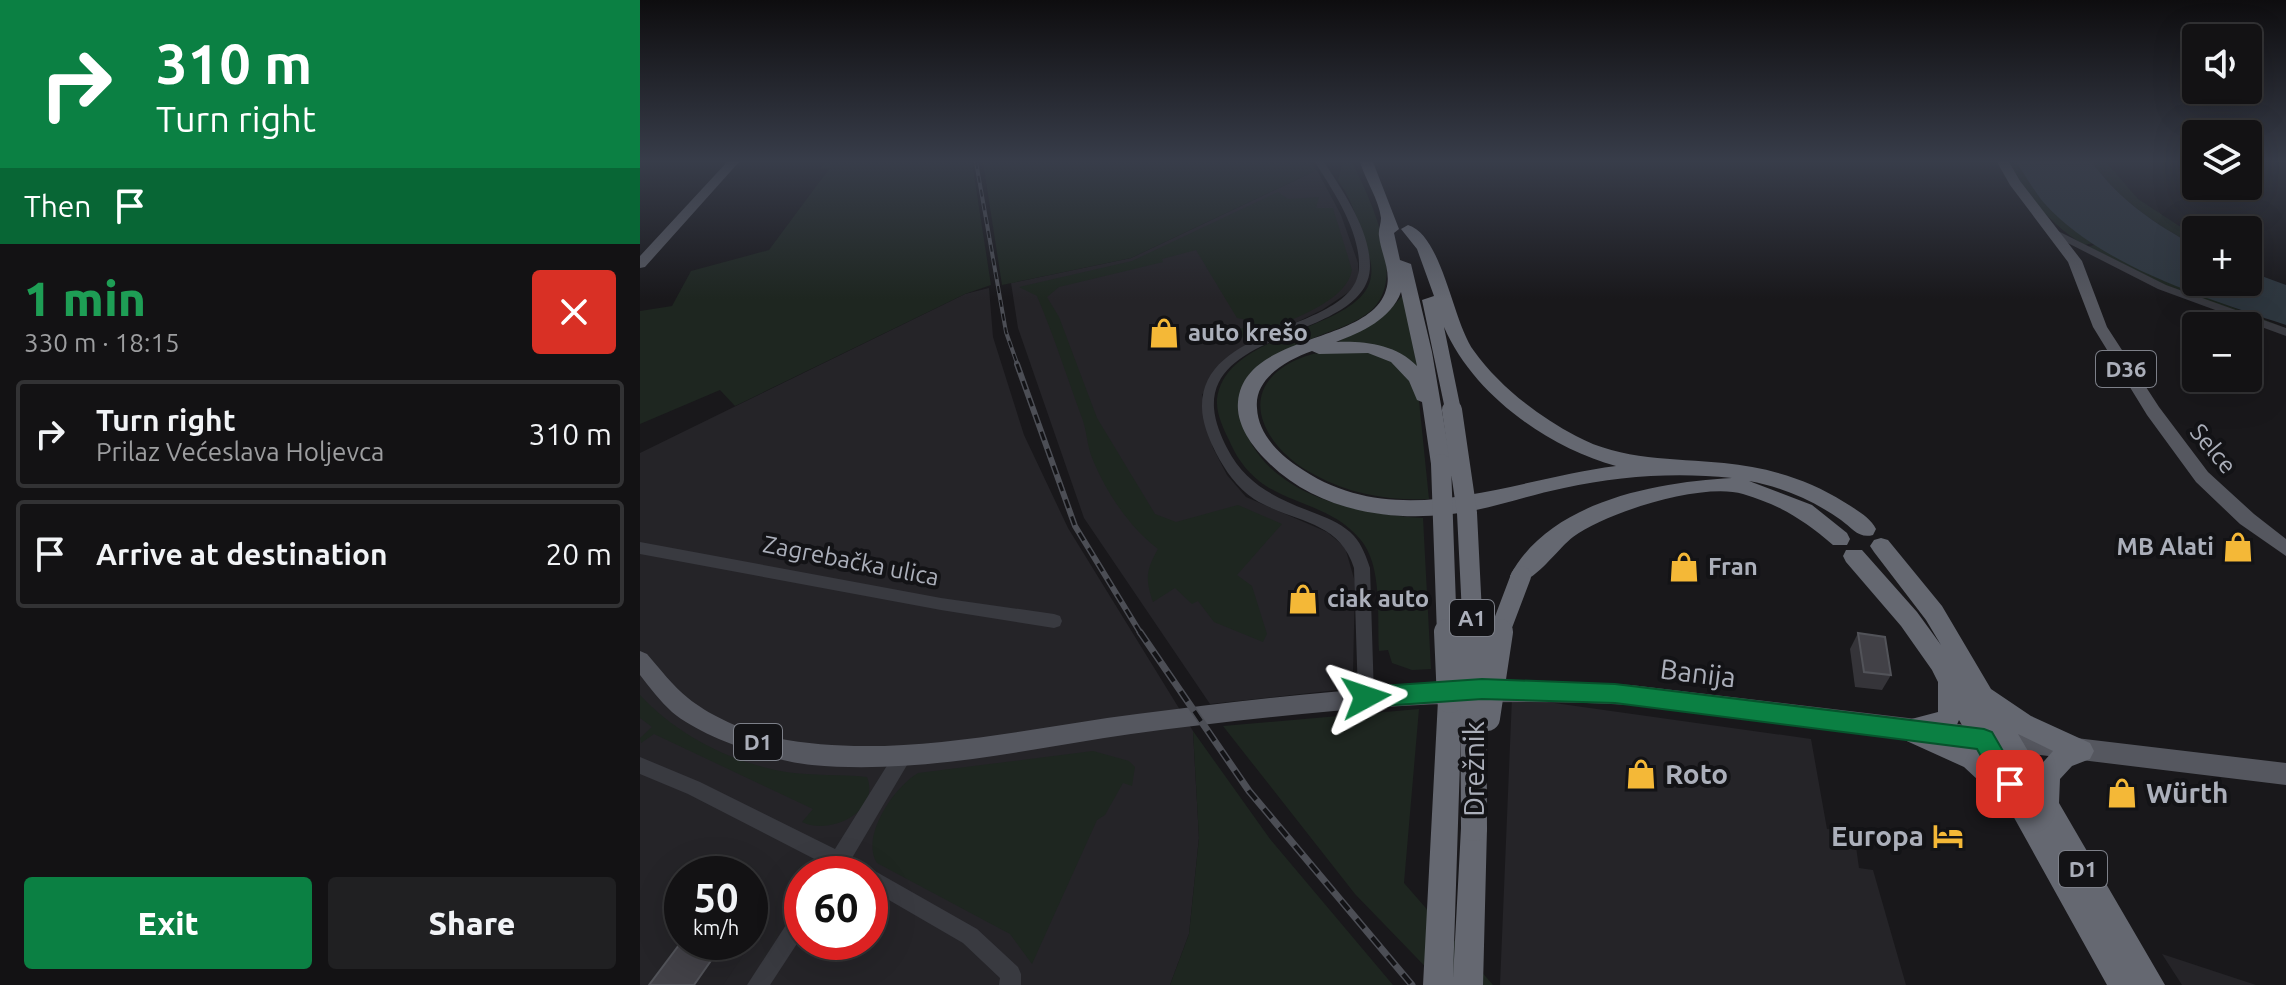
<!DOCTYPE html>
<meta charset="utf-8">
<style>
:root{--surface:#131214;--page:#202022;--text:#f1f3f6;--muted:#9d9ea0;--line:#323234;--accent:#0b8043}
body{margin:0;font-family:Ubuntu,sans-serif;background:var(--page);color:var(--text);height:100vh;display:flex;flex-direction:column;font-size:30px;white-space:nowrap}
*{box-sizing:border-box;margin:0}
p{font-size:26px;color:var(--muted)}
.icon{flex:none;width:44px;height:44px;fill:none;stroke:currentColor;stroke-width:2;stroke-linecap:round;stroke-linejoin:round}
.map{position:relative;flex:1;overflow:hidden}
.panel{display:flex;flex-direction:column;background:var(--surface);width:640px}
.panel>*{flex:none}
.top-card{background:#0b8043;color:#fff;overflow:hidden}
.fabs{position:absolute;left:1542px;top:24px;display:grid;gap:16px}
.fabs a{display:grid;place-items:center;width:80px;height:80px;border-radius:8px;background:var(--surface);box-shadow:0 8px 32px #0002,0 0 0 2px var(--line);font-size:40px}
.speed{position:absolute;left:24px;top:856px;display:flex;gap:16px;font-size:40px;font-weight:700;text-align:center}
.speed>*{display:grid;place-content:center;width:104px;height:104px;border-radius:50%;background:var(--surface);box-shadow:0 8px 32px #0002,0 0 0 2px var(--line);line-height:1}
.speed small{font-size:20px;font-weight:400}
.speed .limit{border:12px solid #d22;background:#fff;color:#111}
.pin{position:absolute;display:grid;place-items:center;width:68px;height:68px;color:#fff;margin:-34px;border-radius:16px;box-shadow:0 4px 12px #0006}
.me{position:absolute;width:88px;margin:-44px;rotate:85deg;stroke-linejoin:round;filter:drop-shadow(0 0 6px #0008)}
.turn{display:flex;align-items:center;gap:28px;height:168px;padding:0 24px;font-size:36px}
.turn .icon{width:104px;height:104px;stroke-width:2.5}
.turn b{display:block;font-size:56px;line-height:68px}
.then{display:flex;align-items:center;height:76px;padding:0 24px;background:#0003;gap:16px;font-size:30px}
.round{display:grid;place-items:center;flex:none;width:84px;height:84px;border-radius:8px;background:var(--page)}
.summary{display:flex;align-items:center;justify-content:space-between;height:136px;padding:0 24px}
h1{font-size:48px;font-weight:800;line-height:60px;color:#1e9e55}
.cta{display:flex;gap:16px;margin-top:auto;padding:16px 24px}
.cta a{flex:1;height:92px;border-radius:8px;background:var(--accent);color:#fff;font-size:32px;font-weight:800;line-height:92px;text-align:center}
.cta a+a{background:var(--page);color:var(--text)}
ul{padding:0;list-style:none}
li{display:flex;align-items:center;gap:24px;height:108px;margin:0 16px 12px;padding:0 8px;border:4px solid var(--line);border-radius:8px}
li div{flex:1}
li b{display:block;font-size:30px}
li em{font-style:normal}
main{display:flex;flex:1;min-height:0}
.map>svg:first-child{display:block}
.built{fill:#252428;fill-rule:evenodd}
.green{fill:#1e2620}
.water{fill:#2e373f}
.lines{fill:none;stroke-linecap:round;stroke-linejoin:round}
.minor{fill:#393a40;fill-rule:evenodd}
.major{fill:#55575f;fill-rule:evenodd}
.highway{fill:#656871;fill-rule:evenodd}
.rail-far2-casing{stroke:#4c4e55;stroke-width:4}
.rail-far1-casing{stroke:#4c4e55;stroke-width:6}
.rail-casing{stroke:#4c4e55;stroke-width:7}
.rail-far2{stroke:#131316;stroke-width:2;stroke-dasharray:7;stroke-linecap:butt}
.rail-far1{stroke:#131316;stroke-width:3;stroke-dasharray:9;stroke-linecap:butt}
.rail{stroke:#131316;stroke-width:4;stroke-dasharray:12;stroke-linecap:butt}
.highway-bridge-far1{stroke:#656871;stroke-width:20}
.highway-bridge{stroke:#656871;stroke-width:26}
.wall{fill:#353439}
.shaded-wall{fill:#242327}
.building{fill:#424147;stroke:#525359;stroke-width:2}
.route{fill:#0b8043;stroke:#07532c;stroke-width:2}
.labels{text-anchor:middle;stroke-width:8;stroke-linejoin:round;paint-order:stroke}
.shield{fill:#131316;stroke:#7d8089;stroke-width:2}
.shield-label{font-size:22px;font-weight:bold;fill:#abafba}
.poi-label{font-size:24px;font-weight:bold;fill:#abafba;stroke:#131316;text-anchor:start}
.street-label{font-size:24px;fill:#abafba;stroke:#131316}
.near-street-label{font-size:28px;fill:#abafba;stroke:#131316}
.near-poi-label{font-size:28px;font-weight:bold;fill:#abafba;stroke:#131316;text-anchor:start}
</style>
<main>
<section class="panel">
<div class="top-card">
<div class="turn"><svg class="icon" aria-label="right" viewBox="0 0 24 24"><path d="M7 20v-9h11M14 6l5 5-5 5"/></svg><div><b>310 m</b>Turn right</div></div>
<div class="then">Then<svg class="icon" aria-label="arrive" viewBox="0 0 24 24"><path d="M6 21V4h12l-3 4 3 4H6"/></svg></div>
</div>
<div class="summary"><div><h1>1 min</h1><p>330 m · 18:15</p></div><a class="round" style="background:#d93025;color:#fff"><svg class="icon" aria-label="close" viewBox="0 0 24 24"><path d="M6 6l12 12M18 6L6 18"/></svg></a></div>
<ul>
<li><svg class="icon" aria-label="right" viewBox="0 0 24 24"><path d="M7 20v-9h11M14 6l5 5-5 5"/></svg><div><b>Turn right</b><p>Prilaz Većeslava Holjevca</p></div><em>310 m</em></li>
<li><svg class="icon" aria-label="arrive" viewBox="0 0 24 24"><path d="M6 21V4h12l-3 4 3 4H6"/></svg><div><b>Arrive at destination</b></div><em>20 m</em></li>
</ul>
<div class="cta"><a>Exit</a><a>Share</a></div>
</section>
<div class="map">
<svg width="1646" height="985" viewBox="0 0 1646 985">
<rect width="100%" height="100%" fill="#19181b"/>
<path class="built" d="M677 170 701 215 718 263V277L712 290 682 310 593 353 578 368 562 395 573 448 587 475 606 497 687 532 705 547 715 582 713 673 697 690 570 704 444 518 378 328 371 283 491 258Z
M349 288 353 337 384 435 428 528 553 731 559 838 549 934 530 985H0V453L325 294ZM42 874H110V942H42ZM162 874H230V942H162Z
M872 697 1171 739 1187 829 1214 832 1219 868 1233 870 1266 985H860Z
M1522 954 1616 985H1542Z"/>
<path class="green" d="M185 162H332L351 285 325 294 95 406 80 390 0 424V311L32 306 51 271 129 250 189 169 181 168Z
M343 162H670L677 170 491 258 362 285Z
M703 162H712C731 200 770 282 728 313 708 328 683 332 661 344 641 354 623 370 605 382 596 403 597 415 607 435 636 499 721 514 783 518L791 669 772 670 752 663 748 650 739 651C737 618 743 565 720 539 680 492 619 511 589 440 583 428 576 413 577 399 585 329 724 332 731 276 733 264 728 252 724 241 718 219 711 199 698 180Z
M1367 162H1376L1405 204 1454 243 1444 245C1411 225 1386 195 1367 162Z
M1452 162H1466L1498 199 1556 237V246C1516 225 1478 199 1452 162Z
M638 192 648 199 679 197 676 208H693L712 270C706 306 634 325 604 339L596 330 606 327 603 319 597 318 556 250 522 259 523 262 419 287 407 297 419 317 457 418 515 514 536 522 598 505 642 524 597 575 612 586 627 634 623 642 574 622 558 601 552 604 535 588 513 602C505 579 506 570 518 549 490 528 466 492 453 460 447 447 447 431 442 418 427 377 414 336 397 296L379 287 492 261Z
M1457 244 1520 279 1646 328 1522 285 1448 247Z
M763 295 780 371 698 342 747 313Z
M722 350 757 361 778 391 789 499C749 501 710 494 675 475 627 451 590 391 656 360 677 350 699 351 722 350Z
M0 695C37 735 92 763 146 772 173 776 200 774 227 777 241 812 189 836 162 822L173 809 14 734 1 743 0 738 12 727 0 718Z
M779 709 764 883 853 985H803L715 894 583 726Z
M553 731 630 839 753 985H530L549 934 559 838Z
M453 751 489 761 495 767 492 786 483 783 465 815 457 820 392 964 370 934 237 863C220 837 254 787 278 773Z"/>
<path class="water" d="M1376 162H1452C1478 199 1516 225 1556 246V282H1608V271L1646 285V325C1568 299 1460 266 1404 203 1394 191 1385 175 1376 162Z"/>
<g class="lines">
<path class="minor" d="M675 162H684C703 191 730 230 730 266 730 338 569 327 574 408 575 422 581 436 587 448 607 487 639 499 677 514 690 519 704 525 714 536 722 545 726 556 730 568L734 697 732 702 726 704 720 702 718 697 714 568C699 519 652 523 614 499 597 488 585 470 576 453 569 439 562 422 562 407 561 321 717 333 719 267 720 231 694 192 675 162Z
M1418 231 1526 285 1646 328V336L1518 289 1414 236 1413 234Z
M0 542 301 598 414 614 420 616 422 621 420 626 414 628 301 610 0 554Z
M264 746 270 748 273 754 270 760 212 858 337 929 378 967 381 974V985H359L360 978 323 943 230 889V874H181L186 865 48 794 0 774V757L60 782 195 849 258 748Z
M162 908V936L130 985H107L155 911Z"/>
<path class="major" d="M87 162H99L5 267 0 268V256Z
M1357 162H1369L1380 181 1442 261 1467 327 1519 407 1568 472 1614 514 1646 539V556L1600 524 1556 482 1507 415 1453 327 1428 262 1370 185Z
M0 651 7 654C20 669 33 686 48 698 70 716 108 733 136 738 254 761 379 729 497 714 662 692 825 676 991 685L1646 763V785L991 705C822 695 658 712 491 734 387 749 278 775 172 765 132 761 63 738 32 712 20 701 10 688 0 675Z"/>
<path class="highway" d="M720 162H733L759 229 754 233 760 260 771 264 792 352 811 464 801 471 791 464 782 402 777 400 769 381 751 362 728 353 679 354 672 351C647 360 614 378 617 408 618 433 638 453 657 466 756 536 870 479 976 466 907 447 833 394 804 327L821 410 818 414H806L782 300 794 296 777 249 761 229 768 225C803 236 812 321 834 351 859 386 898 416 936 436 982 461 1033 458 1084 463 1126 467 1168 479 1204 502 1215 509 1230 517 1236 529L1233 535C1219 539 1212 528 1201 520 1174 501 1143 487 1109 481L1172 505 1207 533 1210 539 1207 545H1193C1164 520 1140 505 1103 494 1063 482 967 512 933 537 917 549 891 588 873 582L870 576C909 501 1017 482 1092 478 1035 472 980 476 924 488 894 494 865 504 836 510 764 525 679 515 626 460 611 445 596 424 598 402 604 332 730 345 746 290 752 272 741 254 739 236 738 230 741 224 741 218 739 200 725 179 720 162ZM761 292 777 366C755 344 725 341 696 342 722 332 751 319 761 292Z
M1241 538 1248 540 1302 606 1351 689 1391 716 1450 743 1454 751 1450 759 1432 766 1420 779 1419 803 1525 985H1467L1362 796 1352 793 1324 767 1260 738 1257 730 1260 722 1298 712V682L1292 670 1261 626 1206 562 1203 556 1206 550H1222L1277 612 1301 645 1286 620 1234 552 1230 546 1234 540ZM1319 720 1335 747 1303 733 1315 729ZM1378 734 1413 751 1398 768Z
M810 689 819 692 822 700 813 978 821 828 824 819 834 815 844 819 847 828 843 985H783L798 700 801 692Z"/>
<g class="rail-far2-casing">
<path id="rail-far2" d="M336 162 366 332 378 366"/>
</g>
<g class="rail-far1-casing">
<path id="rail-far1" d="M377 364 435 526 501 634"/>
</g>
<g class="rail-casing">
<path id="rail" d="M500 632 609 791 772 985"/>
</g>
<use href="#rail-far2" class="rail-far2"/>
<use href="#rail-far1" class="rail-far1"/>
<use href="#rail" class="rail"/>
<path class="highway-bridge-far1" d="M812 410 827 513 833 634
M801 464 807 634
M859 634 881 576"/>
<path class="highway-bridge" d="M807 632 810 700
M833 632 834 828
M847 718 860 632"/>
</g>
<path class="wall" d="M1218 633 1251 675 1242 690 1215 687 1210 649Z"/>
<path class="shaded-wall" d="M110 908 128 919 83 985H54L84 942H110Z"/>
<path class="building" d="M1218 633 1245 637 1251 675 1224 672Z
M42 941V942H84L54 985H9Z"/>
<linearGradient id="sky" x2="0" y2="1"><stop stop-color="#0e0d0f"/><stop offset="0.54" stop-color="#383d4a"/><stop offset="1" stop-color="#383d4a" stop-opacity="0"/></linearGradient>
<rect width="1646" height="299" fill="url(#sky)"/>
<path class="route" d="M842 679 975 684 1344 729 1352 732 1382 784 1378 792 1370 795 1361 792 1337 749 975 703 842 699 726 707 718 704 715 697 718 690 726 687Z"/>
<defs>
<g id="shop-bare" transform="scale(2.4)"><path d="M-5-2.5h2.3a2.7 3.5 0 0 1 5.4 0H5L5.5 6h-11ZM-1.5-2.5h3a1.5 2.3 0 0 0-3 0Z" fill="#f4b837" stroke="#131316" stroke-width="2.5" paint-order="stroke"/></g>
<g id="hotel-bare" transform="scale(2.4)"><path d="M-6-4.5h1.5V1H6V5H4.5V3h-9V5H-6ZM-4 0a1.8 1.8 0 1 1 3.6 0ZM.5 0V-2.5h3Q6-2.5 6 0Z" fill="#f4b837" stroke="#131316" stroke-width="2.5" paint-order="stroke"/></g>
</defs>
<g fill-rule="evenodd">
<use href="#shop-bare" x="524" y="333"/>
<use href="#shop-bare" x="1598" y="547"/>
<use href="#shop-bare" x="1044" y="567"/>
<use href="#shop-bare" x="663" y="599"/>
<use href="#shop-bare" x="1001" y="774"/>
<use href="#shop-bare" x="1482" y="793"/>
<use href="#hotel-bare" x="1308" y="836"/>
</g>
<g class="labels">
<g class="shield">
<rect x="1456" y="351" width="60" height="36" rx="6"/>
<rect x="810" y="600" width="44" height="36" rx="6"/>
<rect x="94" y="724" width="48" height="36" rx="6"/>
<rect x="1419" y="851" width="48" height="36" rx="6"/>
</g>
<g class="shield-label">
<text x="1486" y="377">D36</text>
<text x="832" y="626">A1</text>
<text x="118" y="750">D1</text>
<text x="1443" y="877">D1</text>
</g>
<g class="poi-label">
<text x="548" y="341">auto krešo</text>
<text x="1574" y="555" text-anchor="end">MB Alati</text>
<text x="1068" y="575">Fran</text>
<text x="687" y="607">ciak auto</text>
</g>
<g class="street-label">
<text transform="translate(1573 449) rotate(50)" y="8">Selce</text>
<text transform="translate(211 561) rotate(11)" y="8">Zagrebačka ulica</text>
</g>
<g class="near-street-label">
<text transform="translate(1058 673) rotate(7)" y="10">Banija</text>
<text transform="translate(834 769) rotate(-90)" y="10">Drežnik</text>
</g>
<g class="near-poi-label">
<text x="1025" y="784">Roto</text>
<text x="1506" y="803">Würth</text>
<text x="1284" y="846" text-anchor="end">Europa</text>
</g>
</g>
</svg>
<div class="fabs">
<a><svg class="icon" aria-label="sound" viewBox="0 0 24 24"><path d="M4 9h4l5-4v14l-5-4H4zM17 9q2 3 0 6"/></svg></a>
<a><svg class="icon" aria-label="layers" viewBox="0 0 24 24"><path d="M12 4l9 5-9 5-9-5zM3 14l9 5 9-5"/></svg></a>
<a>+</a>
<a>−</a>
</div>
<div class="speed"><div>50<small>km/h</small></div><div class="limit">60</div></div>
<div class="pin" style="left:1370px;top:784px;background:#d93025"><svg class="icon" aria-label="arrive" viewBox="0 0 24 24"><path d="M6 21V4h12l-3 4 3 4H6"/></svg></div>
<svg class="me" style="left:726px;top:697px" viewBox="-20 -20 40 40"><path d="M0-17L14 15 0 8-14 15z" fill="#0b8043" stroke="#fff" stroke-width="4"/></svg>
</div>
</main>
